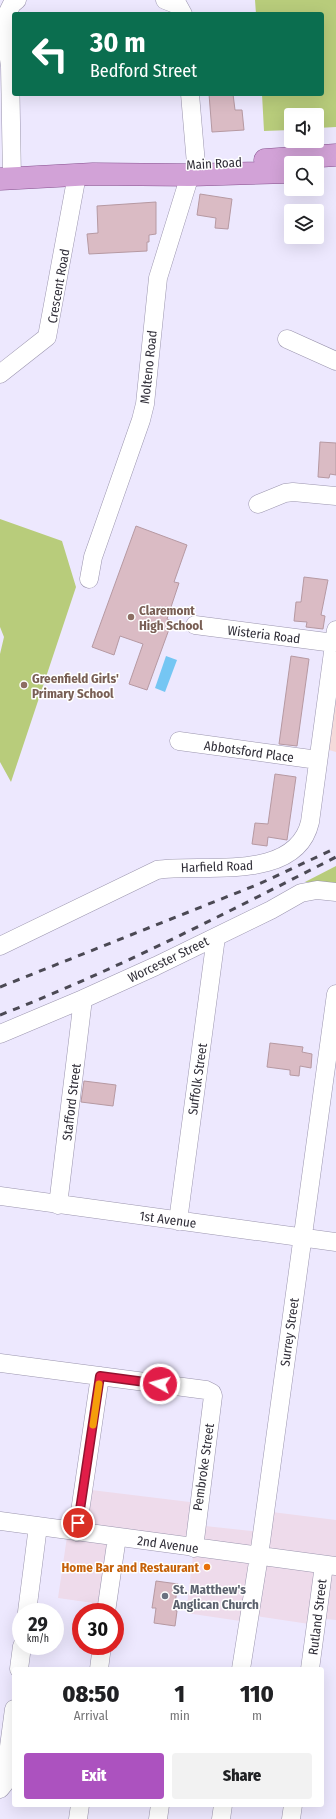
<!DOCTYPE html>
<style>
:root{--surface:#fff;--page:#f2f2f2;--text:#202124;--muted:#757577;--accent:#ac52bf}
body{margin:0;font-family:"Fira Sans Condensed",sans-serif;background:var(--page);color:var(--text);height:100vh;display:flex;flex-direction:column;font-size:15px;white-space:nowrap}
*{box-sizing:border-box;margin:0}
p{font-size:13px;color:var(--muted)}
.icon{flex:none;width:22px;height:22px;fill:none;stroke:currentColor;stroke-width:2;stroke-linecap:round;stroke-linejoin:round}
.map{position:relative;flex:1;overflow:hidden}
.drawer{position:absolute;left:12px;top:1667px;width:312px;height:140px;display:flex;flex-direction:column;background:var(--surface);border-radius:4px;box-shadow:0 4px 16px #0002}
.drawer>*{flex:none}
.banner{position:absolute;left:12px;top:12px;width:312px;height:84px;border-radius:4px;box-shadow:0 4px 16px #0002;background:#0b6e4f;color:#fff;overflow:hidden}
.controls{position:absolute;left:284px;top:108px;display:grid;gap:8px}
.controls a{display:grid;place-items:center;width:40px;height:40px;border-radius:4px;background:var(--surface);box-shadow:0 4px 16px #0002;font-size:20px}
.speed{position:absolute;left:12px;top:1603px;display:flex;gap:8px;font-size:20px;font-weight:700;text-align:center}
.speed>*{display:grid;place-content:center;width:52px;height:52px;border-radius:50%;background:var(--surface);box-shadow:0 4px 16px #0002;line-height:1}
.speed small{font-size:10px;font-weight:400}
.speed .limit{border:6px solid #d22;background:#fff;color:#111}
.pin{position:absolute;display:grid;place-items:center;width:34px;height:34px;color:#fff;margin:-17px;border:2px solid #fff;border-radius:50%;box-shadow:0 1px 4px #0007}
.me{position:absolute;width:44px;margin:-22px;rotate:277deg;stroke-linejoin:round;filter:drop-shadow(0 0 3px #0008)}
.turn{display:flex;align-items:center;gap:14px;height:84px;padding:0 12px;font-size:18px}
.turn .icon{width:52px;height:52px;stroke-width:2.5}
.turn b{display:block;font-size:28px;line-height:34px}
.eta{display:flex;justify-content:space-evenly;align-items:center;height:68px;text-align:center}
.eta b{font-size:24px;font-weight:800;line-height:28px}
.cta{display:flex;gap:8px;margin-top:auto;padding:8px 12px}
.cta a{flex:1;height:46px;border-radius:4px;background:var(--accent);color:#fff;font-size:16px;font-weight:800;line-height:46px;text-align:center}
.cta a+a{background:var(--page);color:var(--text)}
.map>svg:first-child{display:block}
.commercial{fill:#eedbeb}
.medical{fill:#f5dada}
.green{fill:#b8cc7b}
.water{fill:#75c6f3}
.building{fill:#dabbc4;stroke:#b699a2}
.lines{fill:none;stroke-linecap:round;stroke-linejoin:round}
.minor-casing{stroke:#9b95ae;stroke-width:19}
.major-casing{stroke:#86518f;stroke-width:23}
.minor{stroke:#fff;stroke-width:18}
.major{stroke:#d2a2d7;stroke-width:22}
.rail{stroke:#4b4954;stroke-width:3;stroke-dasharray:7 7;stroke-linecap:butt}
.route-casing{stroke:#92132f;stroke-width:10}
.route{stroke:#e11d48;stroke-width:7}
.slow{stroke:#f59e0b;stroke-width:7}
.education-dot{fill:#8d6e63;stroke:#fff;stroke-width:1.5}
.food-dot{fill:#e8710a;stroke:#fff;stroke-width:1.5}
.worship-dot{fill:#6b7280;stroke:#fff;stroke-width:1.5}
.labels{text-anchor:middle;stroke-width:3;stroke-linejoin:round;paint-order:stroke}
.street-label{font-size:13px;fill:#312f39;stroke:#fff}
.education-label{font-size:13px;font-weight:bold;fill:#785e54;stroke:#fff;text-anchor:start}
.food-label{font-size:13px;font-weight:bold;fill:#c56008;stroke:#fff;text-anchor:end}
.worship-label{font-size:13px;font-weight:bold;fill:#5b616d;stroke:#fff;text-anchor:start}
</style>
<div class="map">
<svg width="336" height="1819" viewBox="0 0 336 1819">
<rect width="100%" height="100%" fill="#ede8fe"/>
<path class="commercial" d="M83 1489 198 1503 196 1525 261 1532 264 1511 336 1520V1620L317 1618 316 1625 249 1615 247 1622 186 1613 194 1548 118 1537 107 1605 58 1598 68 1530Z"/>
<path class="medical" d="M336 699V752L329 750Z"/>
<path class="green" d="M255 0H336V127L317 128V115H291V130L264 131 262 94H322V14H256Z
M0 519 62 541 76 587 11 782 0 762V654L4 637 0 627Z
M336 866V887L305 882Z"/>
<path class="water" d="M166 656 177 660 165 692 155 688Z"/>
<path class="building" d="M209 94H233L235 110H242L244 130 212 132Z
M200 194 232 199 228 229 215 228 216 218 197 215Z
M156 202V234L149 235V242H147V251L89 254 87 234 98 233 97 206Z
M320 442 336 443V475L330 474 329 478 318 477Z
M136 526 187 545 174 582 179 583 167 619 172 621 147 690 129 684 143 644 120 636 114 655 92 647Z
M304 577 328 580 321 615 325 616 323 629 306 627 307 622 294 621 296 602H301Z
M291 656 309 659 297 746 279 744Z
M275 774 296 777 287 840 268 837 267 846 252 844 255 823 268 824Z
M270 1043 303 1047 302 1052 312 1054 311 1068 300 1066 299 1076 290 1075V1070L267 1067Z
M84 1081 116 1085 113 1106 81 1102Z
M156 1581 178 1584 174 1610 177 1611 175 1626 154 1623 156 1608H152Z"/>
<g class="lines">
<g class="minor-casing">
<path id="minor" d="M165 0 178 5 183 14
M190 94 196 164
M12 179 10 66 5 32 8 12 12 4 17 0
M287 339 336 361
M0 374 47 337 77 175
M258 504 285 493 293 492 336 496
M89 579 93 557 141 420 145 404 158 278 190 175
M195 625 334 643
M179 741 318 760
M0 946 157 870C202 863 296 883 310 822L336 630
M0 1034 83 999 156 966 271 910 301 893 317 890 336 892
M0 1196 336 1242
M58 1205 83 999
M178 1221 216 937
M0 1363 206 1390 212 1393 213 1396 194 1548
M0 1521 336 1566
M77 1532 100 1376
M27 1612 38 1526
M106 1612 117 1537
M19 1669 22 1646
M99 1669 102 1646
M241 1669 259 1556 336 994
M310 1669 324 1565
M0 1789 4 1784 14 1709
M78 1819 80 1805
M158 1819 160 1805
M221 1819 223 1805
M291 1819 293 1805"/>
</g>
<g class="major-casing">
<path id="major" d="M265 160 336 155
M0 179 93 174 190 175 291 172"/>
</g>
<use href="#minor" class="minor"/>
<use href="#major" class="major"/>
<path class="rail" d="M0 987 259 884 336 848
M0 1015C116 970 226 913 336 857"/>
</g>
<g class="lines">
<g class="route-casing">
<path id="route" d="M78 1523 100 1376 160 1384"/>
</g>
<use href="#route" class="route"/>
<path class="slow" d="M93 1425 99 1384"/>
</g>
<g class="education-dot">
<circle cx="131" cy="617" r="4"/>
<circle cx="24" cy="685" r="4"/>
</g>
<circle class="food-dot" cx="207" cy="1567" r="4"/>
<circle class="worship-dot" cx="165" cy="1596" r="4"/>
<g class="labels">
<g class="street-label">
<text transform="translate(214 163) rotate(-3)" y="5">Main Road</text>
<text transform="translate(58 286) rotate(-80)" y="5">Crescent Road</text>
<text transform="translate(148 367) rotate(-84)" y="5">Molteno Road</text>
<text transform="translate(264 634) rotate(7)" y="5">Wisteria Road</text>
<text transform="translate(249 751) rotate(8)" y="5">Abbotsford Place</text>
<text transform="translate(217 866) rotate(-2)" y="5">Harfield Road</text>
<text transform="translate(168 959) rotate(-26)" y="5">Worcester Street</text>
<text transform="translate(197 1079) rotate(-82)" y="5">Suffolk Street</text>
<text transform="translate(71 1102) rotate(-83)" y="5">Stafford Street</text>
<text transform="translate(168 1219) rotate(8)" y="5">1st Avenue</text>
<text transform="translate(289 1332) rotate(-82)" y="5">Surrey Street</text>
<text transform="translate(203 1467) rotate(-82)" y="5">Pembroke Street</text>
<text transform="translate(168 1544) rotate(8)" y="5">2nd Avenue</text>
<text transform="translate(317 1617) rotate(-83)" y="5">Rutland Street</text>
</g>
<g class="education-label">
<text x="139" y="615">Claremont<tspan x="139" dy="15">High School</tspan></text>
<text x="32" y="683">Greenfield Girls'<tspan x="32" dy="15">Primary School</tspan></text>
</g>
<g class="food-label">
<text x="199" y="1572">Home Bar and Restaurant</text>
</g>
<g class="worship-label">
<text x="173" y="1594">St. Matthew's<tspan x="173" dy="15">Anglican Church</tspan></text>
</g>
</g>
</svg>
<div class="controls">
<a><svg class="icon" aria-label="sound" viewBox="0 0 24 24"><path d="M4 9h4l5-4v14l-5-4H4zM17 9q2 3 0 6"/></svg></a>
<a><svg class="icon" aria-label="search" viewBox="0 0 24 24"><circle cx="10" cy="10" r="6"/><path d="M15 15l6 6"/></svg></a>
<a><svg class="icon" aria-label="layers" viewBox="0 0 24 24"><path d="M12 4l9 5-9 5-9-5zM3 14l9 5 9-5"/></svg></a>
</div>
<div class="speed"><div>29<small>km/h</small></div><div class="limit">30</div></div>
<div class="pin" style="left:78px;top:1523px;background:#d93025"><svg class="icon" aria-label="arrive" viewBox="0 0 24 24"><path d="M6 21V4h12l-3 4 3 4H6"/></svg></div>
<svg class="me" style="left:160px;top:1384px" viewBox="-20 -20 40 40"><circle r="17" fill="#e11d48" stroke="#fff" stroke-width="3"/><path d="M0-11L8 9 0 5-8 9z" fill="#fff"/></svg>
<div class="banner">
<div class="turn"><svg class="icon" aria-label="left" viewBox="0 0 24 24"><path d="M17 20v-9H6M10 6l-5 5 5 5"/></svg><div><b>30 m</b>Bedford Street</div></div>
</div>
<section class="drawer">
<div class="eta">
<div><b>08:50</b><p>Arrival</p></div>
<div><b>1</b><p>min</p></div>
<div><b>110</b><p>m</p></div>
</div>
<div class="cta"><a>Exit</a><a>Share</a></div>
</section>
</div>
